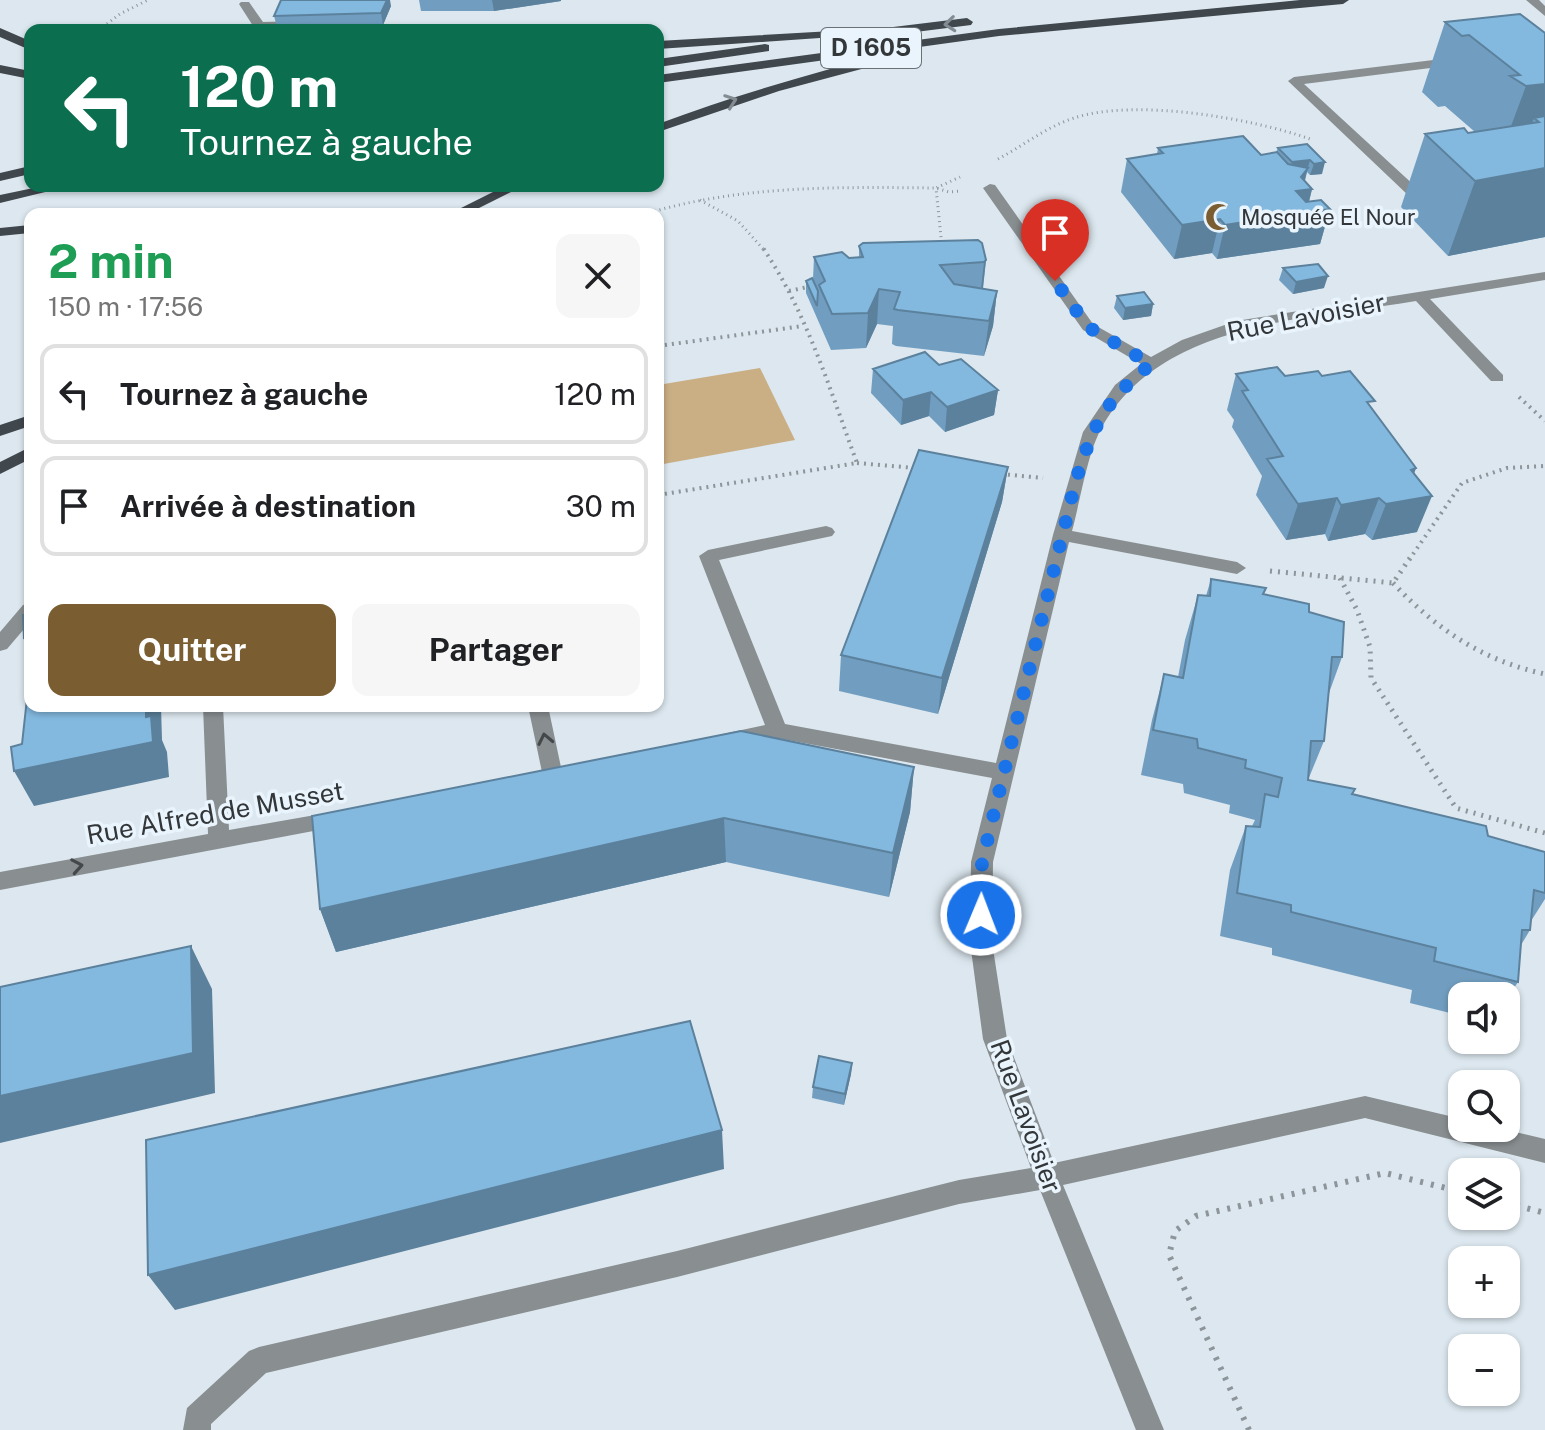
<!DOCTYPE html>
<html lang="fr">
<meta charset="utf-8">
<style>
:root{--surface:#fff;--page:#f6f6f6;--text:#202124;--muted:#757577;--line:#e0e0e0;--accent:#7a5e31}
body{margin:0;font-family:"Public Sans",sans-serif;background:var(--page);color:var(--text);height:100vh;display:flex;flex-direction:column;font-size:30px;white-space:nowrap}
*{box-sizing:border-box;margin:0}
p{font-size:26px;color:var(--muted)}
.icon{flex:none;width:44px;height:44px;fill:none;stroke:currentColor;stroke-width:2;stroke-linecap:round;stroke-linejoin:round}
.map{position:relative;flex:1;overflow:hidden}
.sheet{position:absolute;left:24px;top:208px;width:640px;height:504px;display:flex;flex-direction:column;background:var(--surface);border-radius:16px;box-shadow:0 2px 6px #0004}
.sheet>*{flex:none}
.banner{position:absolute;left:24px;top:24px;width:640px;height:168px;border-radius:16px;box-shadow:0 2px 6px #0004;background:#0b6e4f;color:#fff;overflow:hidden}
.fabs{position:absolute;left:1448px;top:982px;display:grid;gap:16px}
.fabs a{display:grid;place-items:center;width:72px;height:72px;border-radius:16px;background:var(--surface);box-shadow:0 2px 6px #0004;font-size:40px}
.pin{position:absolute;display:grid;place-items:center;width:68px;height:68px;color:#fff;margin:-82px -34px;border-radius:50% 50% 50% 0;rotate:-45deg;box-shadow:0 0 8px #0007}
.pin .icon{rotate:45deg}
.me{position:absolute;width:88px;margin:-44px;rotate:1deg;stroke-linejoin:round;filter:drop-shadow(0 0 6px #0008)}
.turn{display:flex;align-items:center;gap:28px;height:168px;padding:0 24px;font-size:36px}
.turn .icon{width:104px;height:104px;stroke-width:2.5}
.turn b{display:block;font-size:56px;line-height:68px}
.round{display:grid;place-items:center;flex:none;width:84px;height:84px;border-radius:16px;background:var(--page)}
.overview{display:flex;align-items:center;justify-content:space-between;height:136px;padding:0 24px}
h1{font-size:48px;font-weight:700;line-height:60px;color:#1e9e55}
.action{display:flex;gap:16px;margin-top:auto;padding:16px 24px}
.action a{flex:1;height:92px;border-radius:16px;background:var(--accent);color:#fff;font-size:32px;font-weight:700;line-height:92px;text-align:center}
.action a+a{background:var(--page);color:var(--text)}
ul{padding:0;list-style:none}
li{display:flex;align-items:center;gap:24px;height:100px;margin:0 16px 12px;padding:0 8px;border:4px solid var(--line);border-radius:16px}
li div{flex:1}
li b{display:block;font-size:30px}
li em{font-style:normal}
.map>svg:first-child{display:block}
.green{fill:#caae84}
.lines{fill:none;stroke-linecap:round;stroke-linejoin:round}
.path-far3{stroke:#8d959b;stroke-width:3;stroke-dasharray:1 4;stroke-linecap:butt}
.path-far2{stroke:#8d959b;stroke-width:4;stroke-dasharray:2 5;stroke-linecap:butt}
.path-far1{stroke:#8d959b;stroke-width:5;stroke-dasharray:2 6;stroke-linecap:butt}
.path{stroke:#8d959b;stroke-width:6;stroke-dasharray:3 8;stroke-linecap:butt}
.minor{fill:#898e91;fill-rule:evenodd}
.major{fill:#40474d;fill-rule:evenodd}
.wall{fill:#719ec0}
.shaded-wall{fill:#5c819c}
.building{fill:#83b8df;stroke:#5c819c;stroke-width:2}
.oneway{stroke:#848c93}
.oneway2{stroke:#44484b}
.route{stroke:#1a73e8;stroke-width:14;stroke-dasharray:0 25.2}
.labels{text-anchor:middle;stroke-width:7;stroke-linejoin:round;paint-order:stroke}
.far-poi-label{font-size:22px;fill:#33373a;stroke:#e9f4fc;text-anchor:start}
.shield{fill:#e9f4fc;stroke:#6a7074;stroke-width:2}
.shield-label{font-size:24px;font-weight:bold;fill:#33373a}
.street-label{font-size:26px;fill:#33373a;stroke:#e9f4fc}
</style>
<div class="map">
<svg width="1545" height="1430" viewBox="0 0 1545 1430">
<rect width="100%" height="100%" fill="#dce7ef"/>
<path class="green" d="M760 368 795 440 658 465V385Z"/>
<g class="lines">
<path class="path-far3" d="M99 30 120 14 148 0
M998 159C1023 146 1046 127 1074 118 1134 98 1251 118 1310 139
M700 200 738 221 764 250
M645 214C741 185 837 187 936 188L949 192 961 191
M942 247 936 188 960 177"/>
<path class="path-far2" d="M789 291 812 286
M658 346 803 326
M1519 397 1545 421
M857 463 915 468
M1001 474 1043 478
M658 495 857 463C830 390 807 313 763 248
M1409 560 1462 483 1507 468 1545 466"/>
<path class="path-far1" d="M1270 571 1393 583 1410 558
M1340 578 1357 610 1370 647 1371 678 1456 808 1545 833
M1393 583C1436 629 1483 661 1545 674"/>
<path class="path" d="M1506 1203 1545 1213
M1249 1430 1169 1255 1175 1231 1196 1216 1385 1173 1462 1192"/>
<path class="minor" d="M1526 0H1539L1545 6V16Z
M241 2H249L263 22 301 21 307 25 301 29H255L239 4Z
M1458 57 1462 58V64L1304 84 1417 188H1438V194L1409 196 1288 81 1294 77Z
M990 184 995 185 1093 324 1151 357 1182 340 1236 321 1545 272V280L1430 299 1503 375V381H1491L1416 301C1309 319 1157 321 1100 431 1087 456 1080 502 1072 531L1237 562 1246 568 1237 574 1069 542 993 862 992 942 1007 1039 1054 1163 1365 1096 1462 1119V1128H1498L1545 1139V1163L1365 1118 1063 1185 1164 1430H1136L1040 1190 959 1204 677 1277 266 1373 211 1424V1430H183L187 1408 249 1351 259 1347 677 1251 959 1180 1031 1168 983 1039 970 942 971 862 992 778 777 738 730 747 723 744 720 739 723 734 765 725 699 556 708 550 826 526 832 528 835 532 832 536 719 560 785 724 996 763 1053 535 1083 432 1115 385 1141 364 1083 330 983 188Z
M30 603V622L7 649 0 651V632L23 605Z
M203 706H223L229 830 338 811 345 813 349 819 345 825 0 890V872L208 834Z
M528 706H548L562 772 559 778H545L542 772Z"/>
<path class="major" d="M1300 0H1349L1343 4 999 36 658 83V75L999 29Z
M967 18 973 22 971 25 868 38 863 35 658 49V41L885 28Z
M0 28 30 41V50L0 37Z
M765 44 769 45V51L658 67V59Z
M895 52 899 53V59L779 91 658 132V124C736 95 815 72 895 52Z
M0 65 30 71V79L0 73Z
M30 166V174L0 181V173Z
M43 186H70L0 203V195Z
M505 186H523L467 214H449Z
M30 225V233L0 236V228Z
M30 415V426L0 436V425Z
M30 447V459L0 474V462Z"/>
</g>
<path class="wall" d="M419 0H561V1L494 11H421Z
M391 6 383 25 277 27 274 16Z
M1445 22 1545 33V237L1448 256 1401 207 1425 134 1475 132 1445 106 1438 107 1422 92Z
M1307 144 1322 174 1310 175 1307 172 1305 181 1312 189 1309 202 1330 209 1320 244 1217 259 1212 253 1174 259 1121 192 1127 159 1157 154 1158 148 1261 155 1276 152 1278 148Z
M859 246 986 260 983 289 997 291 993 326 984 356 896 346 892 344 893 326 877 324 866 348 831 350 806 293V281L813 279 814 257 849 258 859 257Z
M1283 268 1324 288 1293 294 1279 280Z
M1117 296 1153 304 1151 316 1123 320 1114 308Z
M939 365 998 390 994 415 945 432 929 416 901 425 871 393 873 369Z
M1236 374 1322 376 1372 409 1416 468 1414 474 1417 532 1372 540 1365 534 1328 541 1325 534 1286 540 1256 495 1262 476 1232 427 1234 420 1227 410Z
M1008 467 1002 502 938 714 839 691 841 655Z
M1211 579 1264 594 1309 612 1342 657 1329 693 1324 741 1308 780 1488 836 1545 852V899L1531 921 1530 930 1521 945 1518 982 1506 1000V996H1462V1016L1410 1003 1412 990 1272 955V948L1220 936 1230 870 1246 826H1252L1255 820 1229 813 1230 805 1184 793 1183 784 1141 775 1152 720 1164 674 1178 677 1185 640 1198 595 1206 596Z
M30 613V651L24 638Z
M914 767 910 812 889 897 726 862 336 952 320 909Z
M852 1063 851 1074 844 1105 812 1098 813 1087Z"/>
<path class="shaded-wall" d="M387 0H390L391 6 383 25 381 13Z
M492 0H561V1L494 11Z
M1545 84V152L1539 122 1534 118 1520 156 1499 158 1526 86Z
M1310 160 1302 190 1312 189 1306 213 1330 209 1320 244 1217 259 1225 225 1289 174 1292 162Z
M1325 162 1322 174 1310 175 1314 164Z
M1545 168V237L1448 256 1475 181Z
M1220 219 1212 253 1174 259 1182 225Z
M986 260 982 295 980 297 984 262Z
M1328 276 1324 288 1293 294 1296 282Z
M879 289 877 324 866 348 868 313Z
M997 291 993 326 984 356 989 321Z
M1153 304 1151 316 1123 320 1125 308Z
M998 390 994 415 945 432 947 407Z
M931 392 929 416 901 425 903 400Z
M1008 467 1002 502 938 714 942 678Z
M1416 468 1403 501 1432 496 1417 532 1372 540 1386 504 1411 470Z
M1337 498 1325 534 1286 540 1298 504Z
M1379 498 1365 534 1328 541 1341 505Z
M146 706H161L162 740 167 752 169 777 34 806 14 771 146 717Z
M914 767 910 812 889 897 893 853Z
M724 818 726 862 336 952 320 909Z
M191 946 212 989 215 1093 0 1143V1096Z
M852 1063 851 1074 844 1105 845 1094Z
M722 1130 724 1169 175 1310 148 1275Z"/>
<path class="building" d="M281 0H387L381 13 274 16Z
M1520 14 1545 33V84L1526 86 1510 76 1520 75 1469 35 1462 36 1445 22Z
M1545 116V168L1475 181 1425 134 1464 128 1468 133 1539 122 1534 118Z
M1243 136 1261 155 1277 152 1288 164 1308 168 1301 177 1312 189 1296 191 1306 202 1321 200 1330 209 1225 225 1220 219 1182 225 1127 159 1163 153 1158 148Z
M1307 144 1325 162 1314 164 1310 160 1292 162 1278 148Z
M978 240 982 243 986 260 984 262 940 265 954 284 997 291 989 321 898 310 894 309 900 292 879 289 868 313 832 314 819 285 825 281 814 257 842 252 849 258 863 257 859 246 863 243Z
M1318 264 1328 276 1296 282 1283 268Z
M812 278 818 291 817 306 806 281Z
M1144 292 1153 304 1125 308 1117 296Z
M925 352 939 365 961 359 998 390 947 407 931 392 903 400 873 369Z
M1277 367 1285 376 1318 371 1322 376 1350 371 1375 401 1367 402 1416 468 1411 470 1432 496 1386 504 1379 498 1341 505 1337 498 1298 504 1267 459 1283 456 1242 391 1248 390 1236 374Z
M919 450 1008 467 942 678 841 655Z
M1211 579 1266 588 1263 594 1309 604V612L1344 622 1342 657H1332L1324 741H1311L1308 780 1355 789 1352 794 1486 826 1488 836 1545 852V893L1534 890 1530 930H1522L1518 982 1434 961 1436 948 1291 912V905L1237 893 1246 826 1260 827 1265 794 1278 797 1282 778 1245 768 1246 760 1198 748 1197 739 1153 730 1164 674 1183 678 1198 595 1210 596Z
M30 613V637L24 638 23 615Z
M30 671V706H146V717L151 716 153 742 14 771 11 747 22 744Z
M741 731 914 767 893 853 724 818 320 909 312 816Z
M191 946 193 1053 0 1096V987Z
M690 1021 722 1130 148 1275 146 1140Z
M819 1056 852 1063 845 1094 813 1087Z"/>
<defs><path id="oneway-chevron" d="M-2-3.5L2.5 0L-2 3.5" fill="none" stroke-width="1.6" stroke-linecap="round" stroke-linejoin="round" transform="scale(2)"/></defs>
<g class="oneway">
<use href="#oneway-chevron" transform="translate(950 24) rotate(174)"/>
<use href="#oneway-chevron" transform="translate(731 101) rotate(-20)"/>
</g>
<g class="oneway2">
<use href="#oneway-chevron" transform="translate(545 739) rotate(-102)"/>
<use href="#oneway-chevron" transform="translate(77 866) rotate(-10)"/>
</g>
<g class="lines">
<path class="route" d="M981 915 982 862 1076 480C1094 424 1104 402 1151 364L1088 327 1055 281"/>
</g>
<defs>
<g id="mosque-bare" transform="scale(2.16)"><path d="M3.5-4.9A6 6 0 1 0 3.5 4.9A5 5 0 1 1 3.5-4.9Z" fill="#7a5e31" stroke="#e9f4fc" stroke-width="2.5" paint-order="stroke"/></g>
</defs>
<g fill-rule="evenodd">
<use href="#mosque-bare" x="1219" y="217"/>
</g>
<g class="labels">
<g class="far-poi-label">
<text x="1241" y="225">Mosquée El Nour</text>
</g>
<rect class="shield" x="821" y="28" width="100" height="40" rx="6"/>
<g class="shield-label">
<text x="871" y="56">D 1605</text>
</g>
<g class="street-label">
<text transform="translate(1306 317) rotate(-11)" y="9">Rue Lavoisier</text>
<text transform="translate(215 813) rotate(-10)" y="9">Rue Alfred de Musset</text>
<text transform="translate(1026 1116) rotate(70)" y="9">Rue Lavoisier</text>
</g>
</g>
</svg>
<div class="fabs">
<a><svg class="icon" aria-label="sound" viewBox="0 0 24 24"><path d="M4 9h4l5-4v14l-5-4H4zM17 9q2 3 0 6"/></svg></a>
<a><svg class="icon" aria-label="search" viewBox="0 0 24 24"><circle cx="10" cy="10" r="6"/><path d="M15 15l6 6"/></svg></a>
<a><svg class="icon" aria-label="layers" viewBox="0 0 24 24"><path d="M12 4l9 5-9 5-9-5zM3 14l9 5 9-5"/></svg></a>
<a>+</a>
<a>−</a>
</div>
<div class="pin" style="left:1055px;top:281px;background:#d93025"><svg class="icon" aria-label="arrive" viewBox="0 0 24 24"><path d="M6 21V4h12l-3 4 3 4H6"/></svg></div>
<svg class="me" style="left:981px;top:915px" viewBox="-20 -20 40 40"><circle r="17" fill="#1a73e8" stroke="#fff" stroke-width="3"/><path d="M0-11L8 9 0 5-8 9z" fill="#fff"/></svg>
<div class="banner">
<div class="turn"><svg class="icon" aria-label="left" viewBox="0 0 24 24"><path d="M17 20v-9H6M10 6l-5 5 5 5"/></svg><div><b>120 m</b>Tournez à gauche</div></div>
</div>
<section class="sheet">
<div class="overview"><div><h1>2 min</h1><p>150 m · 17:56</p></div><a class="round"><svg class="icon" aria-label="close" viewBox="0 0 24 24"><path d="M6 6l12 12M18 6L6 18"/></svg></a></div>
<ul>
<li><svg class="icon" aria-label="left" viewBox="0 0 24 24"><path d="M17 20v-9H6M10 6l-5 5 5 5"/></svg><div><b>Tournez à gauche</b></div><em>120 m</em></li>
<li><svg class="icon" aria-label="arrive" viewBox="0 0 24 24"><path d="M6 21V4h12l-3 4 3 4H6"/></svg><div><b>Arrivée à destination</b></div><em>30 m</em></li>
</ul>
<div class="action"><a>Quitter</a><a>Partager</a></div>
</section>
</div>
